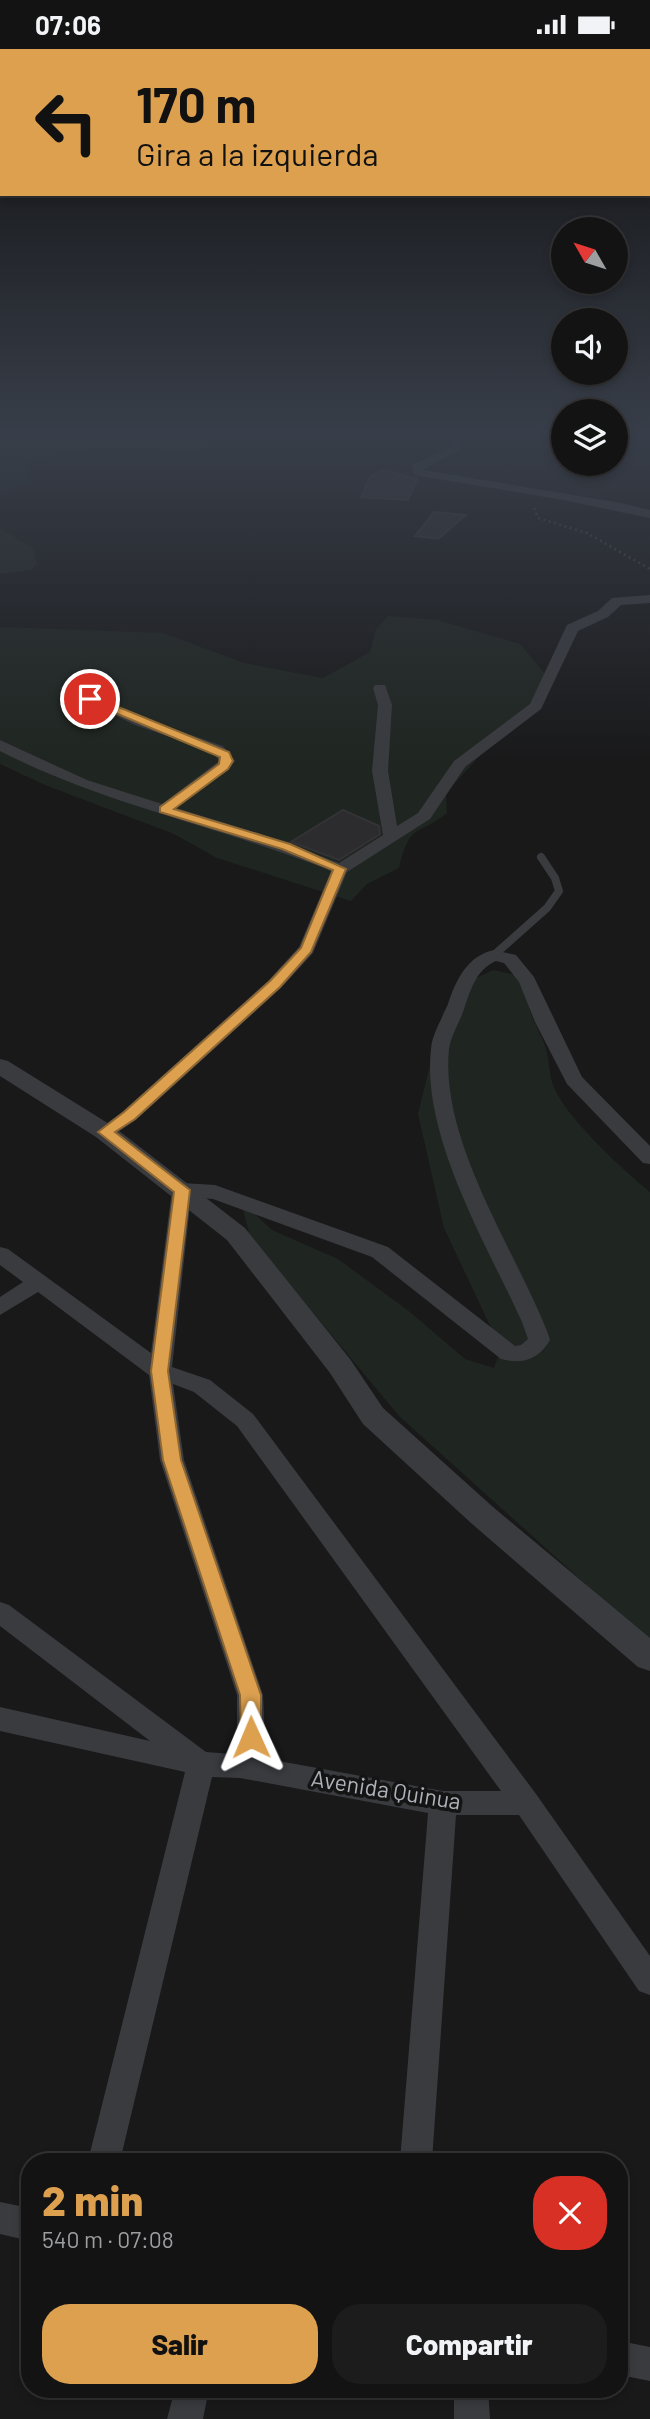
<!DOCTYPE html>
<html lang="es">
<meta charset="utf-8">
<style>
:root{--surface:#131314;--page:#1c1c1d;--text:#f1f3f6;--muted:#9d9ea0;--line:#323234;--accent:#dca04f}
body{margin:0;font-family:Barlow,sans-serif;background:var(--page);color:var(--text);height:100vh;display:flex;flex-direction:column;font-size:26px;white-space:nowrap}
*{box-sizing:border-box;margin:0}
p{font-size:23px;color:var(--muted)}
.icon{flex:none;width:38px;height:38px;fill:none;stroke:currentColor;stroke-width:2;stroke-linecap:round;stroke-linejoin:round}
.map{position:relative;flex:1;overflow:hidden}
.drawer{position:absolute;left:21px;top:2104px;width:607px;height:245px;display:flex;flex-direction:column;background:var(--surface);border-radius:28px;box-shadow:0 4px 10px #0003,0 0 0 2px var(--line)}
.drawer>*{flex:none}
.banner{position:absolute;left:0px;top:0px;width:651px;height:147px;box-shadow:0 4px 10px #0003,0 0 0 2px var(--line);background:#dca04f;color:#111;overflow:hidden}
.needle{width:46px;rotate:309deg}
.controls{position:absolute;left:551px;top:168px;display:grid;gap:14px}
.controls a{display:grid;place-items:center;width:77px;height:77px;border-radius:50%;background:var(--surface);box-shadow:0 4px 10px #0003,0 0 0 2px var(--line);font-size:35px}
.pin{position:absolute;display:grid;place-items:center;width:60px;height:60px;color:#fff;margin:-30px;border:4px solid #fff;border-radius:50%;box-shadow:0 2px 7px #0007}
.me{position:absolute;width:77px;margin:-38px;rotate:359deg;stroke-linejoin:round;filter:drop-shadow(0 0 5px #0008)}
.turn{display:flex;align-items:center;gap:24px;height:147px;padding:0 21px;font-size:32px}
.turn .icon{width:91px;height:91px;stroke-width:2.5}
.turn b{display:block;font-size:49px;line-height:60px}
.round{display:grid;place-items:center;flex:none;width:74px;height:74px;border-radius:28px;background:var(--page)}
.head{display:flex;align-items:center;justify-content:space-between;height:119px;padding:0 21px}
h1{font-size:42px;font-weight:800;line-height:52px;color:var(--accent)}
.button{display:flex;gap:14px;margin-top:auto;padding:14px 21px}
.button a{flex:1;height:80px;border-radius:28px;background:var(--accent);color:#111;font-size:28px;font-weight:800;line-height:80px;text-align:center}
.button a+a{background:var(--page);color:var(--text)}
.status{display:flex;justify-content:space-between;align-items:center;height:49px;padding:0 35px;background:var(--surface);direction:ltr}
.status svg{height:19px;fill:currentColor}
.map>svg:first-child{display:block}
.green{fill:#1f2520}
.building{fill:#2c2c2e;stroke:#333336;stroke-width:2}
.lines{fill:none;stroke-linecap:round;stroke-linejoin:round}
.path{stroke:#404246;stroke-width:2.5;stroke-dasharray:2 3.5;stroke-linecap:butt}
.service{stroke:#3a3b3f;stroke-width:8}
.minor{fill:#3a3b3f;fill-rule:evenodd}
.tertiary{fill:#3a3b3f;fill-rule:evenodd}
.route{fill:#dca04f;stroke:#8f6833;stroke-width:2}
.labels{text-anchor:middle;stroke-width:7;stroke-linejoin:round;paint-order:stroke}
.near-street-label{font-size:23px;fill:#adb1b8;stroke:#141415}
</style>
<div class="status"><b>07:06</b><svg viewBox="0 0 49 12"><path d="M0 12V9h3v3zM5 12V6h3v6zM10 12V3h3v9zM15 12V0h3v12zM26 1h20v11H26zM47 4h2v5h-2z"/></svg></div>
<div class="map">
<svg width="650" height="2370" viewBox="0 0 650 2370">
<rect width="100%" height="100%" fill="#19191a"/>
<path class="green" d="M0 382H197L204 383 205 403C140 399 90 393 28 413L31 432 0 445Z
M0 479 33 500 37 515 31 521 0 525Z
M388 567 437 571 520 595 546 626 540 633 542 646 493 692 446 744 447 764C417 788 410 773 399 819L367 835 351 852 217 809 174 785 45 736 0 715V578L163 584 244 614 323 629 370 603 376 580Z
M493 921 517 926 529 944C525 960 538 979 544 994 550 1008 548 1023 553 1036 566 1069 622 1120 650 1143V1593L399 1367 250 1188 241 1152 272 1181 338 1210 410 1263 465 1310 494 1319 501 1300 444 1179 418 1065 443 963 466 934Z"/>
<path class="building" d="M383 421 417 430 408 451 361 448 370 428Z
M434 463 466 466 438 490 415 487Z
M343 761 379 777 380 785 339 811 291 793Z"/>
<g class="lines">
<path class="path" d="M534 459 538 469 587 484 650 520"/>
<path class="service" d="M494 906 547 859 559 842 555 829 541 808"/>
<path class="minor" d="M446 382H457L463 389 460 400 423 421 621 454 650 461V469L563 451 414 426 412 416 450 398 453 391Z
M650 546V554L621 556 608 568 578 582 541 660 465 718 430 770 347 823 313 904 281 939 136 1071 112 1087H98L95 1083 122 1063 269 931 299 898 331 822C222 778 105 756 0 702V691L87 731 162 755 219 712 213 703 135 676 59 639 71 636 145 670 223 697 235 712 229 720 176 759 261 785 339 814 383 786 372 722 378 656 373 639 375 636H385L392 656 388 722 397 777 418 764 454 712 530 655 567 576 598 562 612 549Z
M494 901 516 906 534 928 582 1028 650 1097V1115L643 1114 567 1035 535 973 519 933 504 914 496 912C476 921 471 940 464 960 460 973 451 986 449 1000 440 1092 514 1199 547 1282L550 1291C539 1310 523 1316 501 1310L372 1208 213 1150 191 1148 172 1318 210 1331 253 1365 536 1745 650 1907V1946L639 1942 519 1766H456L432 2112H400L428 1764 240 1729 212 1728 120 2112H88L185 1723 0 1682V1658L150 1692 0 1577V1553L9 1556 206 1703 231 1705 237 1688V1646L160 1411 149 1326 38 1243 0 1266V1248L23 1233 0 1216V1198L8 1200 151 1304 172 1141 182 1134 215 1136 388 1198 515 1297 521 1296 528 1290 522 1273C487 1196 421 1087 431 1000 432 985 442 970 448 955 456 931 467 907 494 901ZM173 1335 194 1343 237 1377 501 1742H443L257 1708 265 1688 263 1646 184 1411Z
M0 2153 30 2159V2192L0 2185Z
M620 2292 650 2298V2332L620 2326Z
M175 2340H209L203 2370H167Z
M454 2340H488L490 2370H454Z"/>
<path class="tertiary" d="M0 1010 8 1012 114 1078 245 1179 350 1310 383 1359 493 1458 650 1589V1622L638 1618 471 1474 363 1375 330 1324 227 1191 96 1088 0 1027Z"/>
</g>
<linearGradient id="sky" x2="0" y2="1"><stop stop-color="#0e0e0e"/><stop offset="0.54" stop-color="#383e49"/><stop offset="1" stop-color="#383e49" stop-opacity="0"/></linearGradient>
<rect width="650" height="713" fill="url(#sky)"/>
<path class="route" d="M87 648H94L229 703 233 712 228 720 174 760 290 795 346 820 311 903 280 938 135 1070 115 1083 190 1141 168 1322 181 1411 261 1646V1688L258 1694 251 1697 244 1694 241 1688 240 1646 163 1411 151 1322 174 1143 98 1083 124 1063 270 932 301 899 333 821 282 800 160 763V758L219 715 220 708 87 652Z"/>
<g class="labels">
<g class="near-street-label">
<text transform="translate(386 1741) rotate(9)" y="8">Avenida Quinua</text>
</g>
</g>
</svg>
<div class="controls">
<a><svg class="needle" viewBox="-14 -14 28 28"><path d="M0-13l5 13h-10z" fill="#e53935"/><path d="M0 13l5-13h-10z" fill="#9d9ea0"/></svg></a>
<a><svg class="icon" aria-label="sound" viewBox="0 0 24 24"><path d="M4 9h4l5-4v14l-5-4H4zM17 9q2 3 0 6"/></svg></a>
<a><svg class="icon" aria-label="layers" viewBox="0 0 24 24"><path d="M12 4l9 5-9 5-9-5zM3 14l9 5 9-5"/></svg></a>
</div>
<div class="pin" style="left:90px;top:650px;background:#d93025"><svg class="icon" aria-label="arrive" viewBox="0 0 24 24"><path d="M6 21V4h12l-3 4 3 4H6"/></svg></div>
<svg class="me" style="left:251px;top:1688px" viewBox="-20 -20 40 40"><path d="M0-17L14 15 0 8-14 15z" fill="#dca04f" stroke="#fff" stroke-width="4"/></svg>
<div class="banner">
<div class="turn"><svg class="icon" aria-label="left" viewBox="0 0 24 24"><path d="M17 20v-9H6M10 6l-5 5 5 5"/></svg><div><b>170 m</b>Gira a la izquierda</div></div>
</div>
<section class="drawer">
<div class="head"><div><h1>2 min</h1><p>540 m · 07:08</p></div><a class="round" style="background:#d93025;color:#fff"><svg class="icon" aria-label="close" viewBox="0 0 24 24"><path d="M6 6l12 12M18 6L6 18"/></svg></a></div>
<div class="button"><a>Salir</a><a>Compartir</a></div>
</section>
</div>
